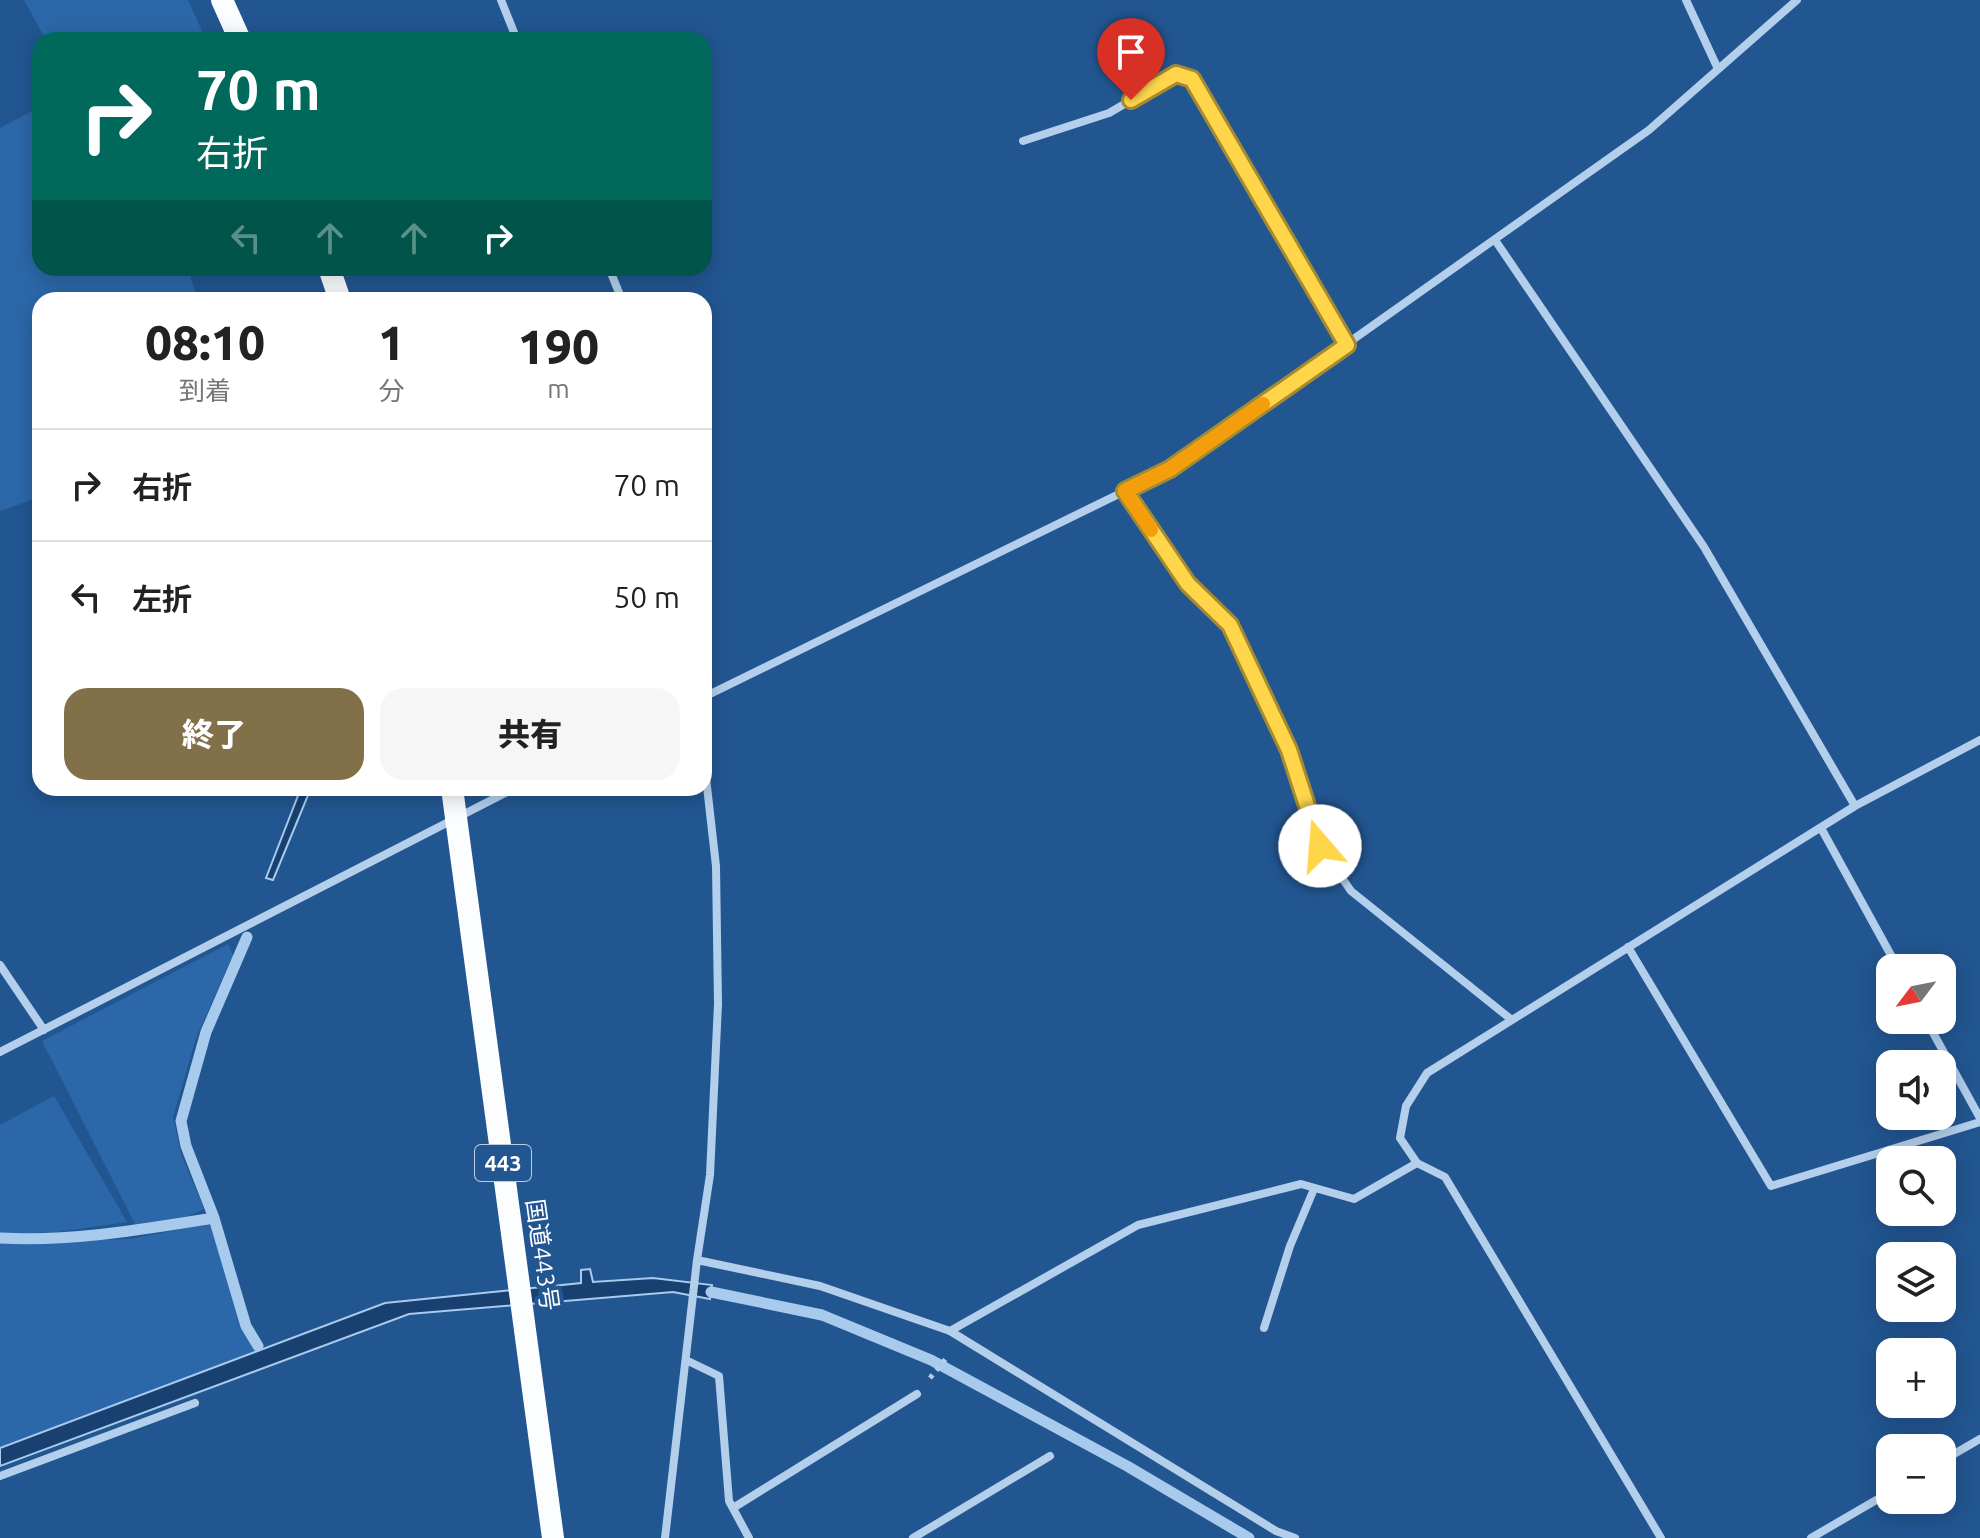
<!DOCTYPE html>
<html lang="ja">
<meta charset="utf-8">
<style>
:root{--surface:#fff;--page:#f6f6f6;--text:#222;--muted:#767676;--line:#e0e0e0;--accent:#827048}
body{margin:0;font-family:Ubuntu,"Noto Sans JP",sans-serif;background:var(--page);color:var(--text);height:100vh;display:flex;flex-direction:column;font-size:30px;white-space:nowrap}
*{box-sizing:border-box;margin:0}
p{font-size:26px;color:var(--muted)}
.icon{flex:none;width:44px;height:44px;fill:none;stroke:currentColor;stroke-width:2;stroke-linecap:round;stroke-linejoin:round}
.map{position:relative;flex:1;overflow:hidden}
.side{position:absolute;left:32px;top:292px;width:680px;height:504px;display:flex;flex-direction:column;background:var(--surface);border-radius:24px;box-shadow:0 4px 20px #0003}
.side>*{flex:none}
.hud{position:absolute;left:32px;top:32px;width:680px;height:244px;border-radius:24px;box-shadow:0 4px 20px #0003;background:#00695c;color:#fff;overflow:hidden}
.needle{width:52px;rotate:238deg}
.fabs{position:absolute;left:1876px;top:954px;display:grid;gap:16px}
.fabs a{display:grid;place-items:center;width:80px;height:80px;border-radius:16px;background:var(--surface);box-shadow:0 4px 20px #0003;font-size:40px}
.pin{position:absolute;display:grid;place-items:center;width:68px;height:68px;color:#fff;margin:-82px -34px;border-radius:50% 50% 50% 0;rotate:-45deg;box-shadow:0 0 8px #0007}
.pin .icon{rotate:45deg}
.me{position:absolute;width:88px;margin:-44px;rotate:342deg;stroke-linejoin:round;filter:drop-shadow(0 0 6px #0008)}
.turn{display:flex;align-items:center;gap:28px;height:168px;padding:0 32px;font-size:36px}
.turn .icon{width:104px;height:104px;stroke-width:2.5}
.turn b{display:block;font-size:56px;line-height:68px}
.lanes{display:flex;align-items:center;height:76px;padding:0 32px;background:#0003;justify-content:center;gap:40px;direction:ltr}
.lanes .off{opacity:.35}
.eta{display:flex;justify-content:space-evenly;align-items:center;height:136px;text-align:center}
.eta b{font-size:48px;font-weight:800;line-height:56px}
.primary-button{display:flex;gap:16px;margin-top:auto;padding:16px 32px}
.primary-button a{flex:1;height:92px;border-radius:24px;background:var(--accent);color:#fff;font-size:32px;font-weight:800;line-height:92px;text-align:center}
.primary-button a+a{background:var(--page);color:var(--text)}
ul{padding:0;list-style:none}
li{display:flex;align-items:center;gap:24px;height:112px;padding:0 32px;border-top:2px solid var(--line)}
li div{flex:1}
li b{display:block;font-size:30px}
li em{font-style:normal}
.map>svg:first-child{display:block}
.green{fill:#2c68a9}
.water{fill:#184070;stroke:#a7caed;stroke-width:2}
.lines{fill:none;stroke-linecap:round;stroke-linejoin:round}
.stream{stroke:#a7caed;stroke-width:11}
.path{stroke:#b3cfec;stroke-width:5;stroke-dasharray:4 6;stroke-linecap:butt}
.minor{stroke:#b3cfec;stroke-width:8}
.trunk{stroke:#fcfdff;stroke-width:22}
.route-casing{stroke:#a68a30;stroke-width:20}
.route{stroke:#ffd54a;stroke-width:14}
.slow{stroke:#f59e0b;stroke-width:14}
.labels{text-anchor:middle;stroke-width:8;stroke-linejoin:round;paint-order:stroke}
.shield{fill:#225691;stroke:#bdccde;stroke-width:2}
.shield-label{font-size:22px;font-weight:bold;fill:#fff}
.street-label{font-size:24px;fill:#fff;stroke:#225691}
</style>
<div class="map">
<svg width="1980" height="1538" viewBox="0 0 1980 1538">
<rect width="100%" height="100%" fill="#225691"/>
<path class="green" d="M24 0H188L206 40H46Z
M40 107V268H203L189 273 198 300H40V497L0 511V128Z
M228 944 233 955 196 1038 173 1117 181 1154 204 1209 182 1219 135 1224 42 1041Z
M54 1096 127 1222 57 1232 0 1234V1125Z
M212 1223 245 1331 259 1357 0 1448V1243L130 1239Z"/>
<path class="water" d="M301 788H311L273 880 266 878Z
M590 1269 593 1282 653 1278 712 1285 710 1299 673 1292 409 1314 0 1466V1448L385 1303 581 1283V1270Z"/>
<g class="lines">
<path class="stream" d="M247 937 206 1032 181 1121 186 1146 214 1218 246 1326 258 1346
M0 1238C72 1242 144 1229 214 1218
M711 1292 822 1315 931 1360 1127 1466 1249 1538"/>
<path class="path" d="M930 1378 949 1355"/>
<path class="minor" d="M501 0 517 40
M1686 0 1718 69
M1023 141 1109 113 1176 74 1192 79 1347 345
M1495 240 1704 547 1855 806
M609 268 622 300
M1125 491 1188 584 1230 625 1289 750 1320 846 1351 891 1512 1020
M704 697 1170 469 1649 130 1797 0
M1821 828 1898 968
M1628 947 1771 1186 1980 1122
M0 965 44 1030
M1926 1020 1980 1118
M0 1052 515 788
M1417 1163 1445 1177 1661 1538
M697 1260 820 1286 950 1331 1276 1531 1295 1538
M1264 1328 1290 1246 1314 1189
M950 1331 1138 1225 1301 1184 1354 1199 1417 1163 1400 1138 1406 1106 1427 1073 1855 806 1980 740
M688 1361 719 1376 729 1501 749 1538
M1942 1461 1980 1439
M0 1476 195 1403
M733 1508 917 1394
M665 1538 697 1260 710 1175 718 1004 716 866 704 760
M913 1538 1050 1456
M1811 1538 1890 1492"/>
<path class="trunk" d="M222 0 240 40
M329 268 340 300
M452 788 553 1538"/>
</g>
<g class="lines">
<g class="route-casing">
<path id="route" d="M1131 100 1176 74 1192 79 1347 345 1170 469 1125 491 1188 584 1230 625 1289 750 1320 846"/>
</g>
<use href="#route" class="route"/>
<path class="slow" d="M1151 530 1125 491 1170 469 1263 404"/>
</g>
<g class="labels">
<rect class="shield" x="475" y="1145" width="56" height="36" rx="6"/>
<g class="shield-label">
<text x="503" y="1171">443</text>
</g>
<g class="street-label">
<text transform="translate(542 1255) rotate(82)" y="8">国道443号</text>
</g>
</g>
</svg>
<div class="fabs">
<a><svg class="needle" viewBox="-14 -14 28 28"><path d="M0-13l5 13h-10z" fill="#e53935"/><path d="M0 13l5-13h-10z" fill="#767676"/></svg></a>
<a><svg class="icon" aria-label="sound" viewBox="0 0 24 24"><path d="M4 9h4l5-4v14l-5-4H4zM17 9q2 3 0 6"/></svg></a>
<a><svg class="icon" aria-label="search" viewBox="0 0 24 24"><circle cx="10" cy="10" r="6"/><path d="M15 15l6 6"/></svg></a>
<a><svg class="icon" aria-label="layers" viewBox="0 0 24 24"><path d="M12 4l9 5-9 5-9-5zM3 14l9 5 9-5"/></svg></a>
<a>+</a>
<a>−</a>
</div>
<div class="pin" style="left:1131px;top:100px;background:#d93025"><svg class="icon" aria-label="arrive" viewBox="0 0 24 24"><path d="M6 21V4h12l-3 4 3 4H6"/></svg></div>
<svg class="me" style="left:1320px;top:846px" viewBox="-20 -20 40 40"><circle r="19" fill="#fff"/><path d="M0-13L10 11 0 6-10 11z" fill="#ffd54a"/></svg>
<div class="hud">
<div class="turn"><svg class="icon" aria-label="right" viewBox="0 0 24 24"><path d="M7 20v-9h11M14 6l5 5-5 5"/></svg><div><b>70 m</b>右折</div></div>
<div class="lanes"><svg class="icon off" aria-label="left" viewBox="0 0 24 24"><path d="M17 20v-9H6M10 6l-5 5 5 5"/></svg><svg class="icon off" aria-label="ahead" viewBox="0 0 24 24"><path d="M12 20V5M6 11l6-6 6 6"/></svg><svg class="icon off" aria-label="ahead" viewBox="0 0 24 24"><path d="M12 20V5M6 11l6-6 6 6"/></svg><svg class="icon" aria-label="right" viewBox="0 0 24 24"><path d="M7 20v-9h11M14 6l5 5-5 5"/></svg></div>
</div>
<section class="side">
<div class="eta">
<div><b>08:10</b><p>到着</p></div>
<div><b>1</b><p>分</p></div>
<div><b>190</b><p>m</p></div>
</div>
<ul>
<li><svg class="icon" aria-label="right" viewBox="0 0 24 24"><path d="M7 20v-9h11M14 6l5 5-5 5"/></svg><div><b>右折</b></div><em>70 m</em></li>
<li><svg class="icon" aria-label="left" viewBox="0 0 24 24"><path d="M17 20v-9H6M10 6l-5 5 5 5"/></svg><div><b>左折</b></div><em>50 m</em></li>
</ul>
<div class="primary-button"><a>終了</a><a>共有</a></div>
</section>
</div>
